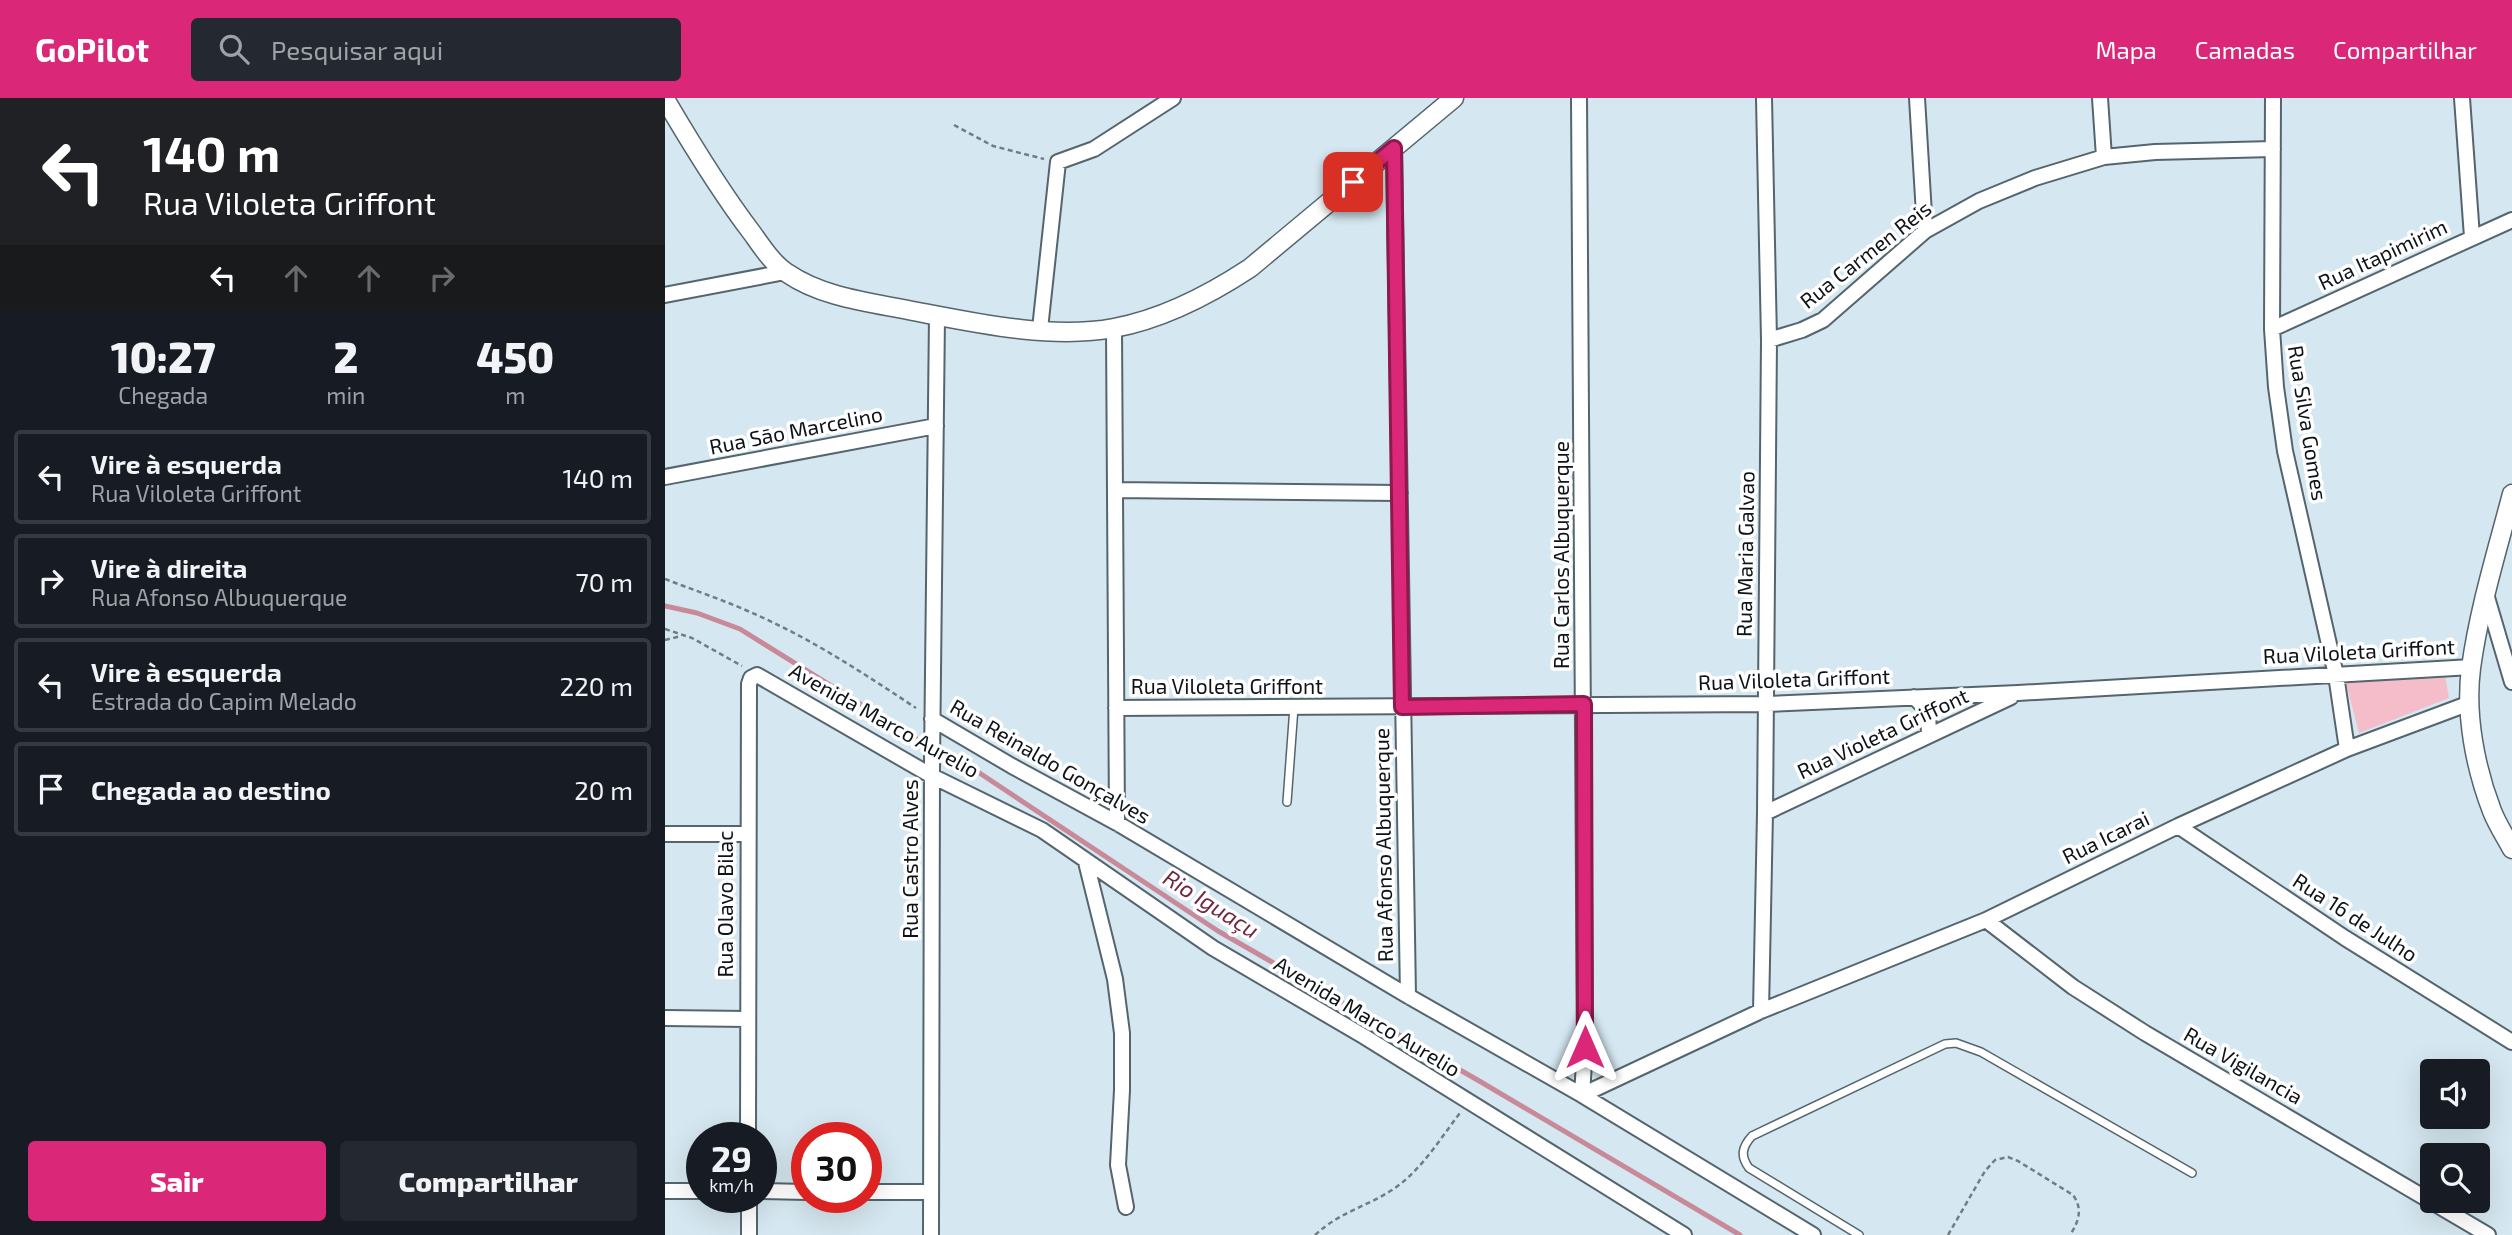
<!DOCTYPE html>
<html lang="pt">
<meta charset="utf-8">
<style>
:root{--surface:#171b24;--page:#242831;--text:#f1f3f6;--muted:#9ea1a6;--line:#363941;--accent:#db2777}
body{margin:0;font-family:"Exo 2",sans-serif;background:var(--page);color:var(--text);height:100vh;display:flex;flex-direction:column;font-size:26px;white-space:nowrap}
*{box-sizing:border-box;margin:0}
p{font-size:23px;color:var(--muted)}
.icon{flex:none;width:38px;height:38px;fill:none;stroke:currentColor;stroke-width:2;stroke-linecap:round;stroke-linejoin:round}
.map{position:relative;flex:1;overflow:hidden}
.details{display:flex;flex-direction:column;background:var(--surface);width:665px}
.details>*{flex:none}
.banner{background:#202124;color:#fff;overflow:hidden}
.fabs{position:absolute;left:1755px;top:961px;display:grid;gap:14px}
.fabs a{display:grid;place-items:center;width:70px;height:70px;border-radius:7px;background:var(--surface);box-shadow:0 7px 28px #0002;font-size:35px}
.speed{position:absolute;left:21px;top:1024px;display:flex;gap:14px;font-size:35px;font-weight:700;text-align:center}
.speed>*{display:grid;place-content:center;width:91px;height:91px;border-radius:50%;background:var(--surface);box-shadow:0 7px 28px #0002;line-height:1}
.speed small{font-size:18px;font-weight:400}
.speed .limit{border:10px solid #d22;background:#fff;color:#111}
.pin{position:absolute;display:grid;place-items:center;width:60px;height:60px;color:#fff;margin:-30px;border-radius:14px;box-shadow:0 4px 10px #0006}
.me{position:absolute;width:77px;margin:-38px;rotate:0deg;stroke-linejoin:round;filter:drop-shadow(0 0 5px #0008)}
.turn{display:flex;align-items:center;gap:24px;height:147px;padding:0 28px;font-size:32px}
.turn .icon{width:91px;height:91px;stroke-width:2.5}
.turn b{display:block;font-size:49px;line-height:60px}
.lanes{display:flex;align-items:center;height:66px;padding:0 28px;background:#0003;justify-content:center;gap:35px;direction:ltr}
.lanes .off{opacity:.35}
.eta{display:flex;justify-content:space-evenly;align-items:center;height:119px;text-align:center}
.eta b{font-size:42px;font-weight:800;line-height:49px}
.cta{display:flex;gap:14px;margin-top:auto;padding:14px 28px}
.cta a{flex:1;height:80px;border-radius:7px;background:var(--accent);color:#fff;font-size:28px;font-weight:800;line-height:80px;text-align:center}
.cta a+a{background:var(--page);color:var(--text)}
ul{padding:0;list-style:none}
li{display:flex;align-items:center;gap:21px;height:94px;margin:0 14px 10px;padding:0 14px;border:4px solid var(--line);border-radius:7px}
li div{flex:1}
li b{display:block;font-size:26px}
li em{font-style:normal}
header{display:flex;align-items:center;gap:42px;box-sizing:border-box;height:98px;padding:0 35px;background:var(--accent);color:#fff}
header strong{font-size:33px}
nav{display:flex;gap:38px;margin-inline-start:auto;font-size:24px}
.search{width:490px;height:63px;background:var(--page);display:flex;align-items:center;gap:18px;box-sizing:border-box;padding:0 24px;border-radius:7px;color:var(--muted);font-size:26px}
main{display:flex;flex:1;min-height:0}
.map>svg:first-child{display:block}
.green{fill:#f5bdc9}
.lines{fill:none;stroke-linecap:round;stroke-linejoin:round}
.stream{stroke:#c88a99;stroke-width:5}
.service-casing{stroke:#55656d;stroke-width:10}
.minor-casing{stroke:#55656d;stroke-width:18}
.tertiary-casing{stroke:#55656d;stroke-width:21}
.path{stroke:#717d83;stroke-width:2.5;stroke-dasharray:5 3.5;stroke-linecap:butt}
.service{stroke:#fff;stroke-width:7}
.minor{stroke:#fff;stroke-width:14}
.tertiary{stroke:#fff;stroke-width:18}
.route-casing{stroke:#8e194d;stroke-width:18}
.route{stroke:#db2777;stroke-width:12}
.labels{text-anchor:middle;stroke-width:7;stroke-linejoin:round;paint-order:stroke}
.street-label{font-size:21px;fill:#0d1316;stroke:#fff}
.water-label{font-size:23px;font-style:italic;fill:#72273f;stroke:#fff}
</style>
<header>
<strong>GoPilot</strong>
<div class="search"><svg class="icon" aria-label="search" viewBox="0 0 24 24"><circle cx="10" cy="10" r="6"/><path d="M15 15l6 6"/></svg>Pesquisar aqui</div>
<nav><a>Mapa</a><a>Camadas</a><a>Compartilhar</a></nav>
</header>
<main>
<section class="details">
<div class="banner">
<div class="turn"><svg class="icon" aria-label="left" viewBox="0 0 24 24"><path d="M17 20v-9H6M10 6l-5 5 5 5"/></svg><div><b>140 m</b>Rua Viloleta Griffont</div></div>
<div class="lanes"><svg class="icon" aria-label="left" viewBox="0 0 24 24"><path d="M17 20v-9H6M10 6l-5 5 5 5"/></svg><svg class="icon off" aria-label="ahead" viewBox="0 0 24 24"><path d="M12 20V5M6 11l6-6 6 6"/></svg><svg class="icon off" aria-label="ahead" viewBox="0 0 24 24"><path d="M12 20V5M6 11l6-6 6 6"/></svg><svg class="icon off" aria-label="right" viewBox="0 0 24 24"><path d="M7 20v-9h11M14 6l5 5-5 5"/></svg></div>
</div>
<div class="eta">
<div><b>10:27</b><p>Chegada</p></div>
<div><b>2</b><p>min</p></div>
<div><b>450</b><p>m</p></div>
</div>
<ul>
<li><svg class="icon" aria-label="left" viewBox="0 0 24 24"><path d="M17 20v-9H6M10 6l-5 5 5 5"/></svg><div><b>Vire à esquerda</b><p>Rua Viloleta Griffont</p></div><em>140 m</em></li>
<li><svg class="icon" aria-label="right" viewBox="0 0 24 24"><path d="M7 20v-9h11M14 6l5 5-5 5"/></svg><div><b>Vire à direita</b><p>Rua Afonso Albuquerque</p></div><em>70 m</em></li>
<li><svg class="icon" aria-label="left" viewBox="0 0 24 24"><path d="M17 20v-9H6M10 6l-5 5 5 5"/></svg><div><b>Vire à esquerda</b><p>Estrada do Capim Melado</p></div><em>220 m</em></li>
<li><svg class="icon" aria-label="arrive" viewBox="0 0 24 24"><path d="M6 21V4h12l-3 4 3 4H6"/></svg><div><b>Chegada ao destino</b></div><em>20 m</em></li>
</ul>
<div class="cta"><a>Sair</a><a>Compartilhar</a></div>
</section>
<div class="map">
<svg width="1847" height="1137" viewBox="0 0 1847 1137">
<rect width="100%" height="100%" fill="#d5e7f0"/>
<path class="green" d="M1780 577 1784 600 1694 635 1681 585Z"/>
<g class="lines">
<path class="stream" d="M0 508 32 515 75 531 255 643 304 668 553 833 816 984 1075 1137"/>
<g class="service-casing">
<path id="service" d="M622 704 629 609
M1194 1137 1084 1070C1075 1058 1077 1049 1087 1038L1280 946 1291 945 1316 954 1527 1075"/>
</g>
<g class="minor-casing">
<path id="minor" d="M914 0 920 949 917 997 1096 913 1321 822 1513 728 1682 651 1805 605
M1252 0 1260 133
M1435 0 1439 59
M1608 0 1607 231 1611 289 1620 353 1671 577 1682 651
M1797 0 1807 139
M729 50 743 898
M0 197 120 174
M449 230 452 725
M375 231 393 64 429 51 508 0
M1607 231 1847 122
M1104 242 1137 232 1158 222 1260 133 1314 103 1370 80 1439 59 1490 54 1608 51
M0 379 271 328
M450 392 735 395
M1821 496 1847 584
M1249 599 1263 613 1264 637
M451 610 1101 606 1353 595 1807 569
M267 621 347 668 452 725 743 898 917 997 1148 1137
M1100 715 1346 599
M1513 728 1680 840 1847 944
M0 736H82
M421 764 450 881 457 935V992L453 1067 461 1109
M1321 822 1408 889 1480 935 1823 1137
M1096 913 1100 715 1104 242 1099 0
M0 920 82 921
M83 1040 84 586 86 580 92 577 267 678 377 732 548 850 700 939 1019 1137
M0 1093H37
M96 1093 142 1094
M201 1094H265
M84 1099V1137
M266 1137 267 664 272 218"/>
</g>
<g class="tertiary-casing">
<path id="tertiary" d="M0 1C27 47 55 93 87 135 97 149 108 166 122 175 157 199 202 204 243 212 306 224 385 242 449 230 498 221 544 197 585 170L789 0
M1847 396C1832 453 1814 511 1806 570 1800 616 1810 669 1827 713 1832 726 1840 738 1847 751"/>
</g>
<path class="path" d="M289 27 328 48 379 61
M0 481C31 493 64 504 94 518 150 543 201 577 251 610
M0 531 27 540 77 568
M0 542 16 538
M650 1137C676 1113 704 1108 730 1090 757 1071 775 1041 795 1015
M1283 1137 1320 1073 1330 1062 1343 1059 1353 1063 1408 1097C1418 1111 1414 1123 1405 1137"/>
<use href="#service" class="service"/>
<use href="#minor" class="minor"/>
<use href="#tertiary" class="tertiary"/>
</g>
<g class="lines">
<g class="route-casing">
<path id="route" d="M688 84 729 50 737 609 919 606 920 949"/>
</g>
<use href="#route" class="route"/>
</g>
<g class="labels">
<g class="street-label">
<text transform="translate(1201 157) rotate(-38)" y="7">Rua Carmen Reis</text>
<text transform="translate(1718 157) rotate(-25)" y="7">Rua Itapimirim</text>
<text transform="translate(1642 325) rotate(81)" y="7">Rua Silva Gomes</text>
<text transform="translate(131 333) rotate(-11)" y="7">Rua Sāo Marcelino</text>
<text transform="translate(1081 456) rotate(-89)" y="7">Rua Maria Galvao</text>
<text transform="translate(897 457) rotate(-90)" y="7">Rua Carlos Albuquerque</text>
<text transform="translate(1694 554) rotate(-3)" y="7">Rua Viloleta Griffont</text>
<text transform="translate(1129 582) rotate(-2)" y="7">Rua Viloleta Griffont</text>
<text x="562" y="596">Rua Viloleta Griffont</text>
<text transform="translate(219 623) rotate(29)" y="7">Avenida Marco Aurelio</text>
<text transform="translate(1218 636) rotate(-25)" y="7">Rua Violeta Griffont</text>
<text transform="translate(385 664) rotate(30)" y="7">Rua Reinaldo Gonçalves</text>
<text transform="translate(1441 740) rotate(-26)" y="7">Rua Icarai</text>
<text transform="translate(719 747) rotate(-91)" y="7">Rua Afonso Albuquerque</text>
<text transform="translate(246 761) rotate(-90)" y="7">Rua Castro Alves</text>
<text transform="translate(61 806) rotate(-90)" y="7">Rua Olavo Bilac</text>
<text transform="translate(1690 820) rotate(33)" y="7">Rua 16 de Julho</text>
<text transform="translate(702 919) rotate(31)" y="7">Avenida Marco Aurelio</text>
<text transform="translate(1578 968) rotate(30)" y="7">Rua Vigilancia</text>
</g>
<g class="water-label">
<text transform="translate(546 806) rotate(32)" y="8">Rio Iguaçu</text>
</g>
</g>
</svg>
<div class="fabs">
<a><svg class="icon" aria-label="sound" viewBox="0 0 24 24"><path d="M4 9h4l5-4v14l-5-4H4zM17 9q2 3 0 6"/></svg></a>
<a><svg class="icon" aria-label="search" viewBox="0 0 24 24"><circle cx="10" cy="10" r="6"/><path d="M15 15l6 6"/></svg></a>
</div>
<div class="speed"><div>29<small>km/h</small></div><div class="limit">30</div></div>
<div class="pin" style="left:688px;top:84px;background:#d93025"><svg class="icon" aria-label="arrive" viewBox="0 0 24 24"><path d="M6 21V4h12l-3 4 3 4H6"/></svg></div>
<svg class="me" style="left:920px;top:949px" viewBox="-20 -20 40 40"><path d="M0-17L14 15 0 8-14 15z" fill="#db2777" stroke="#fff" stroke-width="4"/></svg>
</div>
</main>
